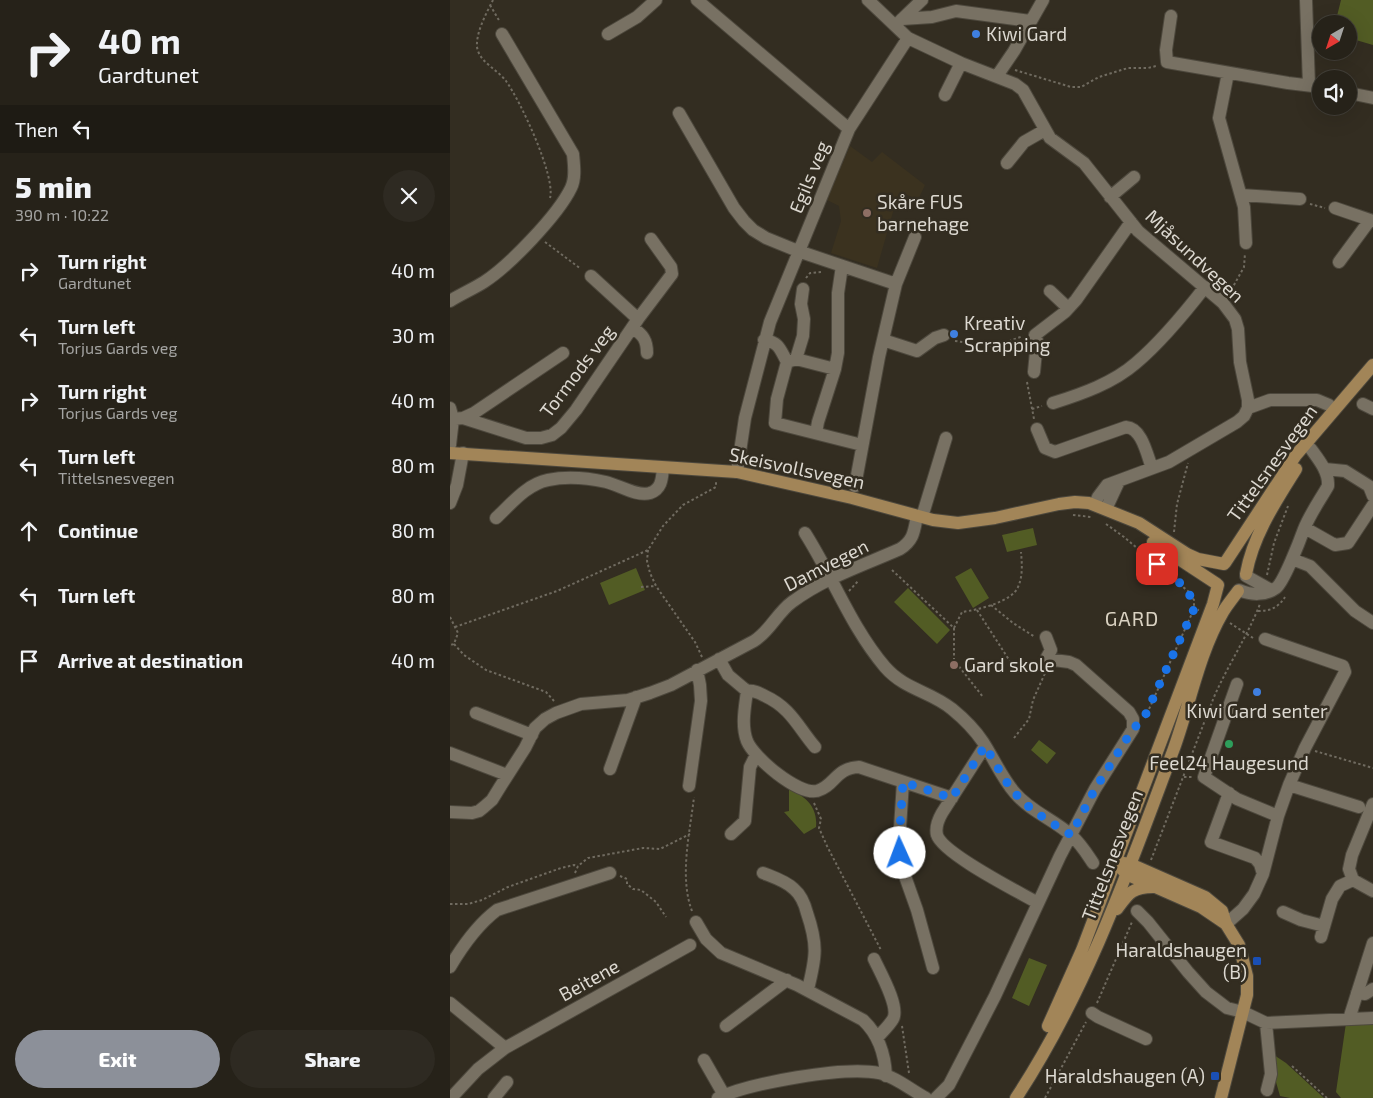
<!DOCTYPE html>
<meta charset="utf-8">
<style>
:root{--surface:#262219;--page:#2e2a22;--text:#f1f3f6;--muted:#a4a4a2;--line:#423f38;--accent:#8c9099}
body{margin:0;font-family:"Exo 2",sans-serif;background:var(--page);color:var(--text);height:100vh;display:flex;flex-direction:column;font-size:19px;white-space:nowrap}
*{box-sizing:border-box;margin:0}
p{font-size:16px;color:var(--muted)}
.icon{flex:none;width:28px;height:28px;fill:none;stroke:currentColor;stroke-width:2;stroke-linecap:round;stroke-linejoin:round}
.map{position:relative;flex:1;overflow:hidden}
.sheet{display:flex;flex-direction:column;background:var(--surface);width:450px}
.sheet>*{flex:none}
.top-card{background:#262219;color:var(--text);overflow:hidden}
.needle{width:32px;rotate:219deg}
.controls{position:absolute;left:862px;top:15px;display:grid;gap:10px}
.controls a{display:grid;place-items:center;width:45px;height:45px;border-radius:50%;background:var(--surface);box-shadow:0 5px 20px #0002,0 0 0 1px var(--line);font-size:25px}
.pin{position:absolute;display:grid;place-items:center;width:42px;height:42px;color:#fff;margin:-21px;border-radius:10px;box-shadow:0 2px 8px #0006}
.me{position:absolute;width:55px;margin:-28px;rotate:358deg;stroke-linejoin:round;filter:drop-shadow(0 0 4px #0008)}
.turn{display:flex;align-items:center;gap:18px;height:105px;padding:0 15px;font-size:22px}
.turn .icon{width:65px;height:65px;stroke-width:2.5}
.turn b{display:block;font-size:35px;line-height:42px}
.then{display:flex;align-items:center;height:48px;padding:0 15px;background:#0003;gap:10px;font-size:19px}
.round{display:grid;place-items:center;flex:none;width:52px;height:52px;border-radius:26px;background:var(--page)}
.overview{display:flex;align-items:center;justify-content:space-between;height:85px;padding:0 15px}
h1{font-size:30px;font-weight:800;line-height:38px}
.cta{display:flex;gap:10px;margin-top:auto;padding:10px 15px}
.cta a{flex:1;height:58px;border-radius:30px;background:var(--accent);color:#fff;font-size:20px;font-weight:800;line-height:58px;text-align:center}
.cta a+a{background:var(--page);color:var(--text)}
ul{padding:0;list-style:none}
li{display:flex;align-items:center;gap:15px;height:65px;padding:0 15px}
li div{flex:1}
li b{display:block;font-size:19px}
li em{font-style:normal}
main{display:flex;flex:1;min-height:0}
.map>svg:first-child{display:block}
.built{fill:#3b321f}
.green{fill:#525c24}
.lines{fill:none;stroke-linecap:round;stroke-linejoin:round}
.minor-casing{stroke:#4d483d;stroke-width:14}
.major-casing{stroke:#4d483d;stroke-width:14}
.path{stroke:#706b60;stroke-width:2;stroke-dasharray:2.5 2.5;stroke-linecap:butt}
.minor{stroke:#787163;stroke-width:12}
.major{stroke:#a28558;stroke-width:12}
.route{stroke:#1a73e8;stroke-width:9;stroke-dasharray:0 16.2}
.shop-dot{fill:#3f7fe0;stroke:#332d21;stroke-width:2}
.education-dot{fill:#8d6e63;stroke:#332d21;stroke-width:2}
.leisure-dot{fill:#2e9e5b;stroke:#332d21;stroke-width:2}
.transit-dot{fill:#1a4fb4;stroke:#332d21;stroke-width:2}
.labels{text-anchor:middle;stroke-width:5;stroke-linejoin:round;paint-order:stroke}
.poi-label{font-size:19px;fill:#dcd8d0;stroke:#332d21;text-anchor:start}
.street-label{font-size:19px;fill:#dcd8d0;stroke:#332d21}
.neighbourhood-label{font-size:20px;letter-spacing:1px;fill:#dad2c2;stroke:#332d21}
</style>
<main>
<section class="sheet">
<div class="top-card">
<div class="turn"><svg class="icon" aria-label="right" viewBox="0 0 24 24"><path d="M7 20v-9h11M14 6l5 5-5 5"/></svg><div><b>40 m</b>Gardtunet</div></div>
<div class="then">Then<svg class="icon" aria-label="left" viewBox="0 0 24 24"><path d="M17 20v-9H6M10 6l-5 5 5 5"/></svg></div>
</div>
<div class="overview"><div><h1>5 min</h1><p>390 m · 10:22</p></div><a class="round"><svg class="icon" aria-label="close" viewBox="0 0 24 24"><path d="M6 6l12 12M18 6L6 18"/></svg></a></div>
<ul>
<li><svg class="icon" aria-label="right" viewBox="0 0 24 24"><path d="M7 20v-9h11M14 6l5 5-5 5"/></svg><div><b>Turn right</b><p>Gardtunet</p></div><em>40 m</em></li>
<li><svg class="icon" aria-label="left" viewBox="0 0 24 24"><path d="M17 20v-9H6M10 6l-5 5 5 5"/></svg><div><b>Turn left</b><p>Torjus Gards veg</p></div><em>30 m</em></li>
<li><svg class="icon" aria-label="right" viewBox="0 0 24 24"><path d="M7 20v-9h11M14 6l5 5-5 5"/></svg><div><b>Turn right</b><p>Torjus Gards veg</p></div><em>40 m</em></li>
<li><svg class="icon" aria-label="left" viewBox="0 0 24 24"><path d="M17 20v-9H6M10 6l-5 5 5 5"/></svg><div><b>Turn left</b><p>Tittelsnesvegen</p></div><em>80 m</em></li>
<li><svg class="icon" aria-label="ahead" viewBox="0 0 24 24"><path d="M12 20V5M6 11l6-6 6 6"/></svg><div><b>Continue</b></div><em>80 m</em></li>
<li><svg class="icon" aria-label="left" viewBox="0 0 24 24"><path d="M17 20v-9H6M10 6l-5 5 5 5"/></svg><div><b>Turn left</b></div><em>80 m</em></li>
<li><svg class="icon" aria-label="arrive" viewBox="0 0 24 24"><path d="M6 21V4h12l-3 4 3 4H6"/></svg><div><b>Arrive at destination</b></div><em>40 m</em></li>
</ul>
<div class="cta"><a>Exit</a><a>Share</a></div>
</section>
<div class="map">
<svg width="923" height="1098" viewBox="0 0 923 1098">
<rect width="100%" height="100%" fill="#332d21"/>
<path class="built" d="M400 146 422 162 432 152 475 185 468 200 455 194 447 198 427 268 381 253 391 221 389 206 377 200Z"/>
<path class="green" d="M891 0H923V45L899 38V24H885Z
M583 528 587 545 557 552 552 535Z
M186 568 195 590 159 605 150 583Z
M521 568 539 598 523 608 505 577Z
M458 588 500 630 487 644 444 602Z
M589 740 606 753 597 764 581 750Z
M339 788C355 797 368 806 366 827L354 834 334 812 339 811Z
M579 958 597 965 579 1006 562 998Z
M896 1023H923V1098H891L886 1092Z
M824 1055 836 1063 874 1098H840L830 1096 826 1082Z"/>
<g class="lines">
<g class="minor-casing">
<path id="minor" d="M247 0 399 129
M418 0 458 38 511 63 565 84 573 90 600 138 634 163 688 231 773 303 785 319 788 329 790 362 798 400V408
M856 0 859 85
M721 16 716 50 717 62 838 83 871 87
M452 19 482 17 506 11 580 21
M450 21 472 0
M158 34 187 17 206 0
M778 73 769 118 794 207 796 243
M547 76 564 51 593 0
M899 93 923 98
M495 95 511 63
M229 113 284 208 294 221 303 230 316 238 348 251 446 284
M557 163 574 142 595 130
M791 195 850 199
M660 197 684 177
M885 208 923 221
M889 262 920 220
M141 276 188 319
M600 291 618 308
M0 301C11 294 23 289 34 282 59 266 108 215 121 188 126 178 124 165 123 154L52 34
M183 328C193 335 197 340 197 353
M314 340C329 342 330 349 337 362L327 399 325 423 412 445
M433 340 467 351 485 338 494 335
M346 359 385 369
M337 362 346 359 353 336 354 319 351 304 353 289
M584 372 587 341 585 335 615 312 626 300 681 222
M603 403C632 394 663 383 686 363 712 341 734 314 755 287
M913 404 923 409
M0 408 3 419 0 445
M13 418 76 438H91L102 435 111 428 126 410 188 319 222 274 221 267 201 239
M3 419 13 418 24 413 113 353
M587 429 595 448 605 452 676 427C692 428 697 455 702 468
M366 433 368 422 385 369 388 353V293L392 266
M875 469 895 471 919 486 923 496
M287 472 295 418 320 322 399 129 458 38
M405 486 429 357 446 284 465 237
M0 503 7 485 13 453
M645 504 648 497 657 485 719 462 787 422 794 416 798 408 820 400H867L879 405
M656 509 669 481
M472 517 496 438
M46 518C61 504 77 484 98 480 117 476 138 478 156 482 169 485 187 497 200 493 212 489 212 478 213 468
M855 528 885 545 898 543 923 505
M355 533C383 577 401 627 435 667 455 690 480 691 502 709 513 718 525 730 533 742 544 759 552 778 565 793 581 812 605 820 622 836 631 844 637 854 643 863
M842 559 860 566 905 611 923 623
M796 576 821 590
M789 590C801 595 815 596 826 588 834 582 850 540 854 529 860 514 870 500 878 486 879 472 869 460 861 449
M269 659 278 675 297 691C295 707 291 725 297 741 304 758 348 795 367 791 385 786 385 768 409 767L502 798
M787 684 754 777 787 799 828 816
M297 691C304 690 309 693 315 696 341 708 348 727 365 747
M26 713 82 735
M535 746 492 813C488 820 485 827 487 835 493 854 569 892 588 903
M0 753 57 775
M160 769 186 697
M453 782 450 828 451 865 467 910 483 968
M839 785 909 807
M239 786 251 701 250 685 247 670
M779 793 761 842 805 858 810 864 813 874
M0 812 22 813 29 811 34 807 42 800 50 787 75 748 85 728 95 719 106 713 131 704 178 700 200 693 221 685 304 641C320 631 327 613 342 602 374 578 414 565 450 549 464 540 464 531 467 516
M281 834 295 821 300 767 306 755
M313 873C323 877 336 881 344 889 351 895 355 905 357 913 368 945 366 957 358 989
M903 880 899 869 902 855 923 804
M687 911 698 922 738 972 756 992 777 1008 793 1012 816 1023 923 1018
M833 912 851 920 874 926
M246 922 256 939 271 953 347 985 413 1020C429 1035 435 1054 436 1076
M776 924 793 909 804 894 813 874 828 816 839 785 855 748 895 672 893 666 815 639
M871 937 882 899 890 886 903 880 923 891
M424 959C430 972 450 1007 443 1019 439 1026 432 1032 427 1038
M0 967C13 945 27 925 47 910L160 873
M907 993 915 994 923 989
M0 1003 55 1048
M642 1013 648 1017 696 1039
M899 1019 923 943
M816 1023 821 1074 817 1090
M276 1026 337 980
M254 1060 274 1095
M1 1098 28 1069 55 1048 240 945
M44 1098 57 1082
M268 1098C300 1083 394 1066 429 1073 446 1077 461 1090 476 1098
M486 1098 499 1085 545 996 610 856 645 789 683 729V719L679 712 626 665 619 662 596 659 601 650 596 637"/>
</g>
<g class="major-casing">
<path id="major" d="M0 453 287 472 402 498 483 520 508 523 545 518 609 504 625 502 639 503 689 523 737 554 748 559 774 564
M703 542 767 584
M775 563 846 455 923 365
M796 574C803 535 826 501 846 469
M673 863 680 864 755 897 772 911 776 924 789 945 797 976V995L771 1098
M671 868 676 874 751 907 776 924
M667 909C678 894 682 887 703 887
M598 1026 632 950 763 604 768 585
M566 1098C636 992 679 869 723 751 740 705 748 655 773 612 777 605 783 598 788 591"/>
</g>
<path class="path" d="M43 0C36 14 26 32 27 47 29 62 48 70 56 81 70 100 106 177 100 198
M40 5 50 22
M565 70 621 87H631L649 77 678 68H698L706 66
M860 204 875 208
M95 242 131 269
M356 278 360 273 371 272
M779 294 794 267 795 253
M505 341 539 346 549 345 573 336
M577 382 584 419
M582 409 592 406
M623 515 641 517
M656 524 674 537 739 592 744 600V609L749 610
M724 532 727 504 738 463
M198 550 197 561 200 573 206 586 245 642 252 657
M442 570 504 628V660L533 697
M817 575 824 543 838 506
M191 587 206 586
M399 591 409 580
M541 605 563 623 585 637
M527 610 563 666 586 661
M808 611C820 611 828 608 835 597
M0 617 8 633 4 644 0 645
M780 623 803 638
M5 627 107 591 198 550 213 526 233 505 266 487V482
M504 628 512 612C527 610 562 602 568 587 573 576 572 564 571 552
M4 644 14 655 36 670 96 692 104 701
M695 718 744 609
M564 738 579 719 583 700 596 671
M865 751 923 768
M734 777H744
M364 803 371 819 369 828 377 846 431 950
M701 860 764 697C778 665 797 637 810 604
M125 873 128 866 138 858 193 848 210 849 240 834
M170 876 177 879V884L183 889 191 890 206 902 216 917
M0 904H18L32 900 58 887 111 868 124 865 128 866
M242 911C229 877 240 832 244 797
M647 1003 682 922
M452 1026 459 1073
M842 1066 877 1098
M595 1098 636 1022"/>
<use href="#minor" class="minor"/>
<use href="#major" class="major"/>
</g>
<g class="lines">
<path class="route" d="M450 853V828L453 782 502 798 535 746C545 762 553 779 565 793 580 811 601 822 621 835L645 789 683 729 694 718 744 609C743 589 721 576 707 564"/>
</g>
<g class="shop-dot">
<circle cx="526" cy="34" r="5"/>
<circle cx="504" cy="334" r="5"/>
<circle cx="807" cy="692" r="5"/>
</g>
<g class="education-dot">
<circle cx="417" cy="213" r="5"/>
<circle cx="504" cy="665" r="5"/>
</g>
<circle class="leisure-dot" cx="779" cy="744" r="5"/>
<g class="transit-dot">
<rect x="802" y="956" width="10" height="10" rx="2.5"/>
<rect x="760" y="1071" width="10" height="10" rx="2.5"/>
</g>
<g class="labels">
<g class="poi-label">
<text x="536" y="41">Kiwi Gard</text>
<text x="427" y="209">Skåre FUS<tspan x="427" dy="22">barnehage</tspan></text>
<text x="514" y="330">Kreativ<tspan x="514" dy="22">Scrapping</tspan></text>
<text x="514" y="672">Gard skole</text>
<text x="807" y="718" text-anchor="middle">Kiwi Gard senter</text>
<text x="779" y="770" text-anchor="middle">Feel24 Haugesund</text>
<text x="797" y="957" text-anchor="end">Haraldshaugen<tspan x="797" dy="22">(B)</tspan></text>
<text x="755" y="1083" text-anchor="end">Haraldshaugen (A)</text>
</g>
<g class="street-label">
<text transform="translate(359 177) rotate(-68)" y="7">Egils veg</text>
<text transform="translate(745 256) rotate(43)" y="7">Mjåsundvegen</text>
<text transform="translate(127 371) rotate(-53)" y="7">Tormods veg</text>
<text transform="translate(822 463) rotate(-54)" y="7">Tittelsnesvegen</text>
<text transform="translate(347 468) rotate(12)" y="7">Skeisvollsvegen</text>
<text transform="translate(376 565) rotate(-27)" y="7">Damvegen</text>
<text transform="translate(662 855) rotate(-69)" y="7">Tittelsnesvegen</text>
<text transform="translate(139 980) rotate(-29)" y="7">Beitene</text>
</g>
<g class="neighbourhood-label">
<text x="682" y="626">GARD</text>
</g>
</g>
</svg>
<div class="controls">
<a><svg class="needle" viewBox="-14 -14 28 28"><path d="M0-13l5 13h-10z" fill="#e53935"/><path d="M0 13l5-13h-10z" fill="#a4a4a2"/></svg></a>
<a><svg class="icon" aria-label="sound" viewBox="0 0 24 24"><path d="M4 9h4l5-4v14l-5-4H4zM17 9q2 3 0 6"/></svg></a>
</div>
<div class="pin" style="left:707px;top:564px;background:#d93025"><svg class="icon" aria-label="arrive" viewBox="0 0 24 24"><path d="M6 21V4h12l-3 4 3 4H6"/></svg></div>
<svg class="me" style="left:450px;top:853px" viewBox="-20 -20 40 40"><circle r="19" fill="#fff"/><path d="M0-13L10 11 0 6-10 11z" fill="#1a73e8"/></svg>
</div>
</main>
